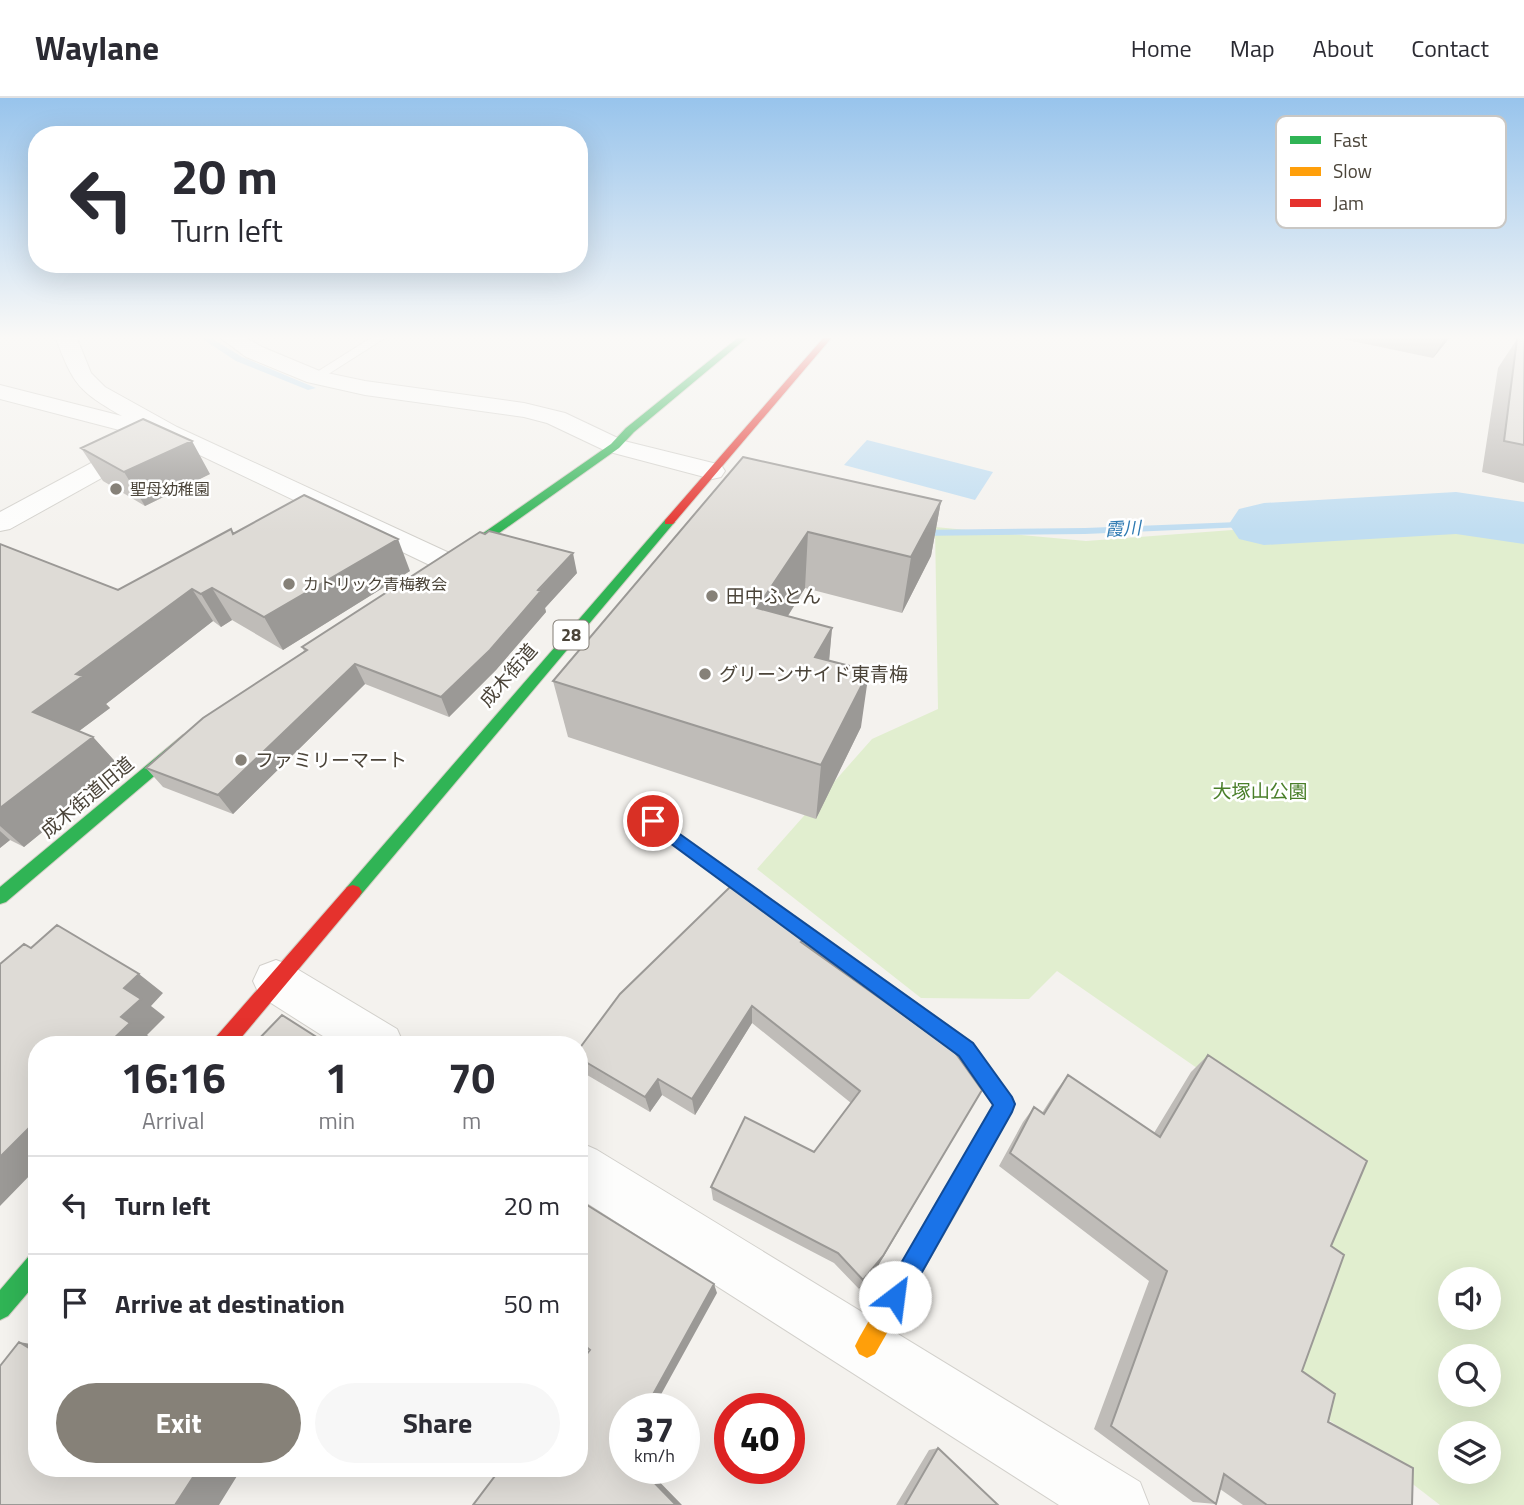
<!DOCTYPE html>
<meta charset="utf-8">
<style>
:root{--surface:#fff;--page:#f7f7f7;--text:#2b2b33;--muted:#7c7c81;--line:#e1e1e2;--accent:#868178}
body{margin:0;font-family:"Titillium Web","Noto Sans JP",sans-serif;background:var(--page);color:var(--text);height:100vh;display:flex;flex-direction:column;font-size:26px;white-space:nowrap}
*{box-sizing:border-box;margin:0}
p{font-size:23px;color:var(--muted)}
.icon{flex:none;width:38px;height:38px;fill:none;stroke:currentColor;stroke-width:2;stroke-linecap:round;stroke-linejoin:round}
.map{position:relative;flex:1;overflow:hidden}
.side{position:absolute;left:28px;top:938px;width:560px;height:441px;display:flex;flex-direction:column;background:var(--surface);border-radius:28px;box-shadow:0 7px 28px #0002}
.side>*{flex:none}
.hud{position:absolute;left:28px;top:28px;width:560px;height:147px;border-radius:28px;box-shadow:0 7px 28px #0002;background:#fff;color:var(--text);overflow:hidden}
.buttons{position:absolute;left:1438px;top:1169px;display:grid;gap:14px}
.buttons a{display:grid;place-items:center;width:63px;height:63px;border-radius:50%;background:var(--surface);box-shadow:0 7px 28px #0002;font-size:35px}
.speed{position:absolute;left:609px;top:1295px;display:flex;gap:14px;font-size:35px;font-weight:700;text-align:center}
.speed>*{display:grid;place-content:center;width:91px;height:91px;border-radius:50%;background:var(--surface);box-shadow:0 7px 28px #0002;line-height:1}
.speed small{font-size:18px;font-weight:400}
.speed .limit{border:10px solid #d22;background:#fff;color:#111}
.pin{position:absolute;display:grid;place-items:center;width:60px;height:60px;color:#fff;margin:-30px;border:4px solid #fff;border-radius:50%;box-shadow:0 2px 7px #0007}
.me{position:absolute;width:77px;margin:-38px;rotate:30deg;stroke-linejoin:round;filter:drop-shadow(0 0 5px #0008)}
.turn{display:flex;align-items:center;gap:24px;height:147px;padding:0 28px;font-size:32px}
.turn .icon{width:91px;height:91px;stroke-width:2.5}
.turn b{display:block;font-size:49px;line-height:60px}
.eta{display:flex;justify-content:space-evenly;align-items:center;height:119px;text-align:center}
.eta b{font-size:42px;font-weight:700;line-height:49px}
.button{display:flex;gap:14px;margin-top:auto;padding:14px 28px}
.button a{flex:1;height:80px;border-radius:42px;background:var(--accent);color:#fff;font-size:28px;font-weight:700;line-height:80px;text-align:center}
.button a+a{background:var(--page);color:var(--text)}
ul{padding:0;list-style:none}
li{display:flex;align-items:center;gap:21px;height:98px;padding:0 28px;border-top:2px solid var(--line)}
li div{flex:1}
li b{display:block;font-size:26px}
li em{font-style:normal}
header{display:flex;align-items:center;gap:42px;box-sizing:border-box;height:98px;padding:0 35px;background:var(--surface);border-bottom:2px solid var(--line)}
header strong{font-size:33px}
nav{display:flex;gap:38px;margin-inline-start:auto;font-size:24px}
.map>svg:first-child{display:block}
.green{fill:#e1eecf;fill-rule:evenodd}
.water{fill:#c0ddf1}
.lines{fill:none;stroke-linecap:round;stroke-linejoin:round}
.stream{fill:#c0ddf1;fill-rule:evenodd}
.river{fill:#c0ddf1;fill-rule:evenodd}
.lane-casing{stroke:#d2d0cb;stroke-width:2}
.street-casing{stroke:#d2d0cb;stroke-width:2}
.fast-casing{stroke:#d3cfc5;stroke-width:2}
.slow-casing{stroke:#d3cfc5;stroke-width:2}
.jam-casing{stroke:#d3cfc5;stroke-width:2}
.lane{fill:#fdfdfc;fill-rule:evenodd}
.street{fill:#fdfdfc;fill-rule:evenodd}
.fast{fill:#30b455;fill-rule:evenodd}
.slow{fill:#ff9f0a;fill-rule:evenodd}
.jam{fill:#e5322d;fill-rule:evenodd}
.wall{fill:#bfbcb8}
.shaded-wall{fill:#9b9996}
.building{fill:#dedbd6;stroke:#9b9996;stroke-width:2}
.route{fill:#1a73e8;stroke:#114b97;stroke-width:2}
.poi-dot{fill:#868178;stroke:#fff;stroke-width:2.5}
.labels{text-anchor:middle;stroke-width:5;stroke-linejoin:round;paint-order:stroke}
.far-poi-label{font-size:16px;fill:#4b4439;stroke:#fff;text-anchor:start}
.far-water-label{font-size:18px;font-style:italic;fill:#2e7ab2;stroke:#fff}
.shield{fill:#fff;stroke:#817c74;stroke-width:2}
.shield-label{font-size:18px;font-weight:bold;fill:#4b4439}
.poi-label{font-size:19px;fill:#4b4439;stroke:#fff;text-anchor:start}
.street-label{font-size:19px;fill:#4b4439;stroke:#fff}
.park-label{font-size:19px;fill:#4a7f2a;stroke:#fff}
.key{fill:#fff;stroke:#c9c7c4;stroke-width:2}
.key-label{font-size:19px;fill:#4b4439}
</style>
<header>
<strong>Waylane</strong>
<nav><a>Home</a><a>Map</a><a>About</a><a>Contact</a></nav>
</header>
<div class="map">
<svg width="1524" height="1407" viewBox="0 0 1524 1407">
<rect width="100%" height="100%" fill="#f4f2ee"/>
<path class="green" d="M1474 414 1524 424V1407H1440L1264 1272 1318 1054 1057 873 1029 901 921 900 757 771 872 641 938 611 935 429 1086 443ZM1451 1181H1489V1220H1451ZM1451 1258H1489V1297H1451ZM1451 1335H1489V1374H1451Z"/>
<path class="water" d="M867 342 993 374 975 402 844 367Z"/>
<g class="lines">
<path class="stream" d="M198 238H208L242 259 316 290 308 292 236 263Z
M1264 423 1270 426 1268 428 1085 436 915 438 909 435 915 432 1085 430Z"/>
<path class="river" d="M1456 394 1524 404V446L1456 436 1264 447 1239 441 1229 426 1239 411 1264 405Z"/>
<g class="lane-casing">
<path id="lane" d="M374 238H388L319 282 315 283 309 279Z"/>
</g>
<g class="street-casing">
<path id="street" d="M55 238H76L91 275 105 289 177 329 458 459 463 465 458 471 448 474 438 471 139 328 136 332 127 334 0 301V287L122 318C78 293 73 286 55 238Z
M218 238H243L262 249 322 274 365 283 524 305 565 315 624 343 721 367 725 373 721 379 712 381 606 353 547 325 524 319 365 297 307 284 246 259Z
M143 339 152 342 156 347 152 352 10 431 0 433V414L134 342Z
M276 862 292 868 397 931 404 947H337L260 898 253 883 260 868Z
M579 1044 597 1052 1140 1384 1149 1407H1059L579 1100Z"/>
</g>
<g class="fast-casing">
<path id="fast" d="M740 238H749L634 334 619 350 454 467H446V461L611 346 626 330Z
M669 421 675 424 673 426 359 799 353 801 347 799 344 794 347 789 665 422Z
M188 636 195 641 193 645 6 804 0 806V789L183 637Z
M653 717 973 945 1015 1006 962 1104 954 1107 946 1104 943 1096 993 1007 959 959 647 727 645 723 647 719Z
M37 1155V1184L8 1218 0 1222V1192L29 1158Z"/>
</g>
<g class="slow-casing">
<path id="slow" d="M954 1085 962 1088 965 1096 962 1104 875 1256 867 1260 859 1256 855 1248 859 1240 946 1088Z"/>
</g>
<g class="jam-casing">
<path id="jam" d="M825 238H833L673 426H665V422Z
M353 787 359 789 362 794 359 799 235 947H212L215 940 347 789Z"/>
</g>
<use href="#lane" class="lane"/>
<use href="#street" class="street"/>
<use href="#fast" class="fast"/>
<use href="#slow" class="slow"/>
<use href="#jam" class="jam"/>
</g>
<path class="wall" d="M1328 238H1451L1433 260Z
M1524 238V385L1482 374 1498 270 1517 241Z
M81 350 210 376 145 408 103 383Z
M743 359 941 403 931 458 902 515 805 490 788 518 832 530 829 562 861 629 816 721 568 639 553 583Z
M233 436 410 473 283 552 232 522 221 529 213 523 106 606 110 610 79 633 93 639 121 670 24 749 10 742 0 750V446L118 492Z
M485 436 577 475 545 510 546 514 496 572 449 619 365 586 233 716 163 689 146 670 304 553 302 549Z
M804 846 954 953 878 1168 859 1191 834 1165 713 1102 711 1089 814 1054 851 1005 752 925 695 1017 662 997 650 1014 582 974 579 967V951Z
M1208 957 1331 1148 1302 1273 1328 1324 1412 1407H1243L1220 1391 1216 1406 1193 1404 1094 1331 1149 1183 999 1068 1023 1024 1034 1009 1042 1015 1056 993 1068 977 1154 1035 1191 974Z
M938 1350 998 1407H896L929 1352Z"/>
<path class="shaded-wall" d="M1446 238H1451L1433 260Z
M192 343 210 376 145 408 124 374Z
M941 403 931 458 902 515 911 459Z
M808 434 805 490 758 566 757 510Z
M398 441 410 473 283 552 264 519Z
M573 455 577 475 545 510 546 514 496 572 449 619 441 599Z
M212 490 232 522 221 529 201 496Z
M192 491 213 523 106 606 110 610 63 645 33 614 76 576Z
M832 530 827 586 815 559Z
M355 566 365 586 233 716 218 697Z
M869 573 861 629 816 721 821 667Z
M93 639 121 670 24 749 0 728V710Z
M0 733 10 742 0 750Z
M139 876 163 895 151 908 165 919 147 937 155 943 152 947H107L121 919 124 890Z
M752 908V925L695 1017 692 1001Z
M658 981 662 997 650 1014 645 999Z
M982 992 878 1168 859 1191 863 1182Z
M37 1016V1070L0 1108V1059Z
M714 1186 717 1195 653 1311H645Z
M19 1244 37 1247V1255Z
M199 1370H242L219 1407H175Z
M640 1370H646L682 1407H676Z"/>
<path class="building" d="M1521 238H1524V347L1504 343 1517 241Z
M143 321 192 343 124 374 81 350Z
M743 359 941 403 911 459 808 434 757 510 832 530 815 559 869 573 821 667 553 583Z
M304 397 398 441 264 519 212 490 201 496 192 491 76 576 83 578 33 614 93 639 0 710V446L118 492 231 431 233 436Z
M489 433 573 455 538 492 541 493 490 552 441 599 355 566 218 697 146 670 203 620 307 552 302 549 480 434 485 436Z
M731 788 804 842 801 844 954 953 982 992 883 1158 863 1182 838 1155 711 1089 745 1019 814 1054 860 993 752 908 692 1001 658 981 645 999 579 960V951L620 896Z
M57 827 139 876 124 890 141 901 121 919 130 925 107 947H37V1016L30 1022 34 1025 0 1059V866L24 846 31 850Z
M282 917 329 947H253Z
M1208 957 1367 1063 1331 1148 1344 1157 1302 1273 1335 1296 1328 1324 1413 1370 1412 1407H1267L1224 1376 1216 1406 1111 1328 1167 1173 1010 1055 1034 1009 1044 1016 1068 977 1160 1039Z
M579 1102 714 1186 645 1311H625V1348L623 1352 625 1354V1370H640L676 1407H473L501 1370H579V1266L590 1252 579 1243Z
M19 1244 37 1255V1370H199L175 1407H0V1268Z
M938 1350 998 1407H905Z"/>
<linearGradient id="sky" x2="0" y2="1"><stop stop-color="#98c4ec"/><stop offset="0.55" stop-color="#faf9f7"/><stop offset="1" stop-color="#faf9f7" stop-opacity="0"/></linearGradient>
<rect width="1524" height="435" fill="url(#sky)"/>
<path class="route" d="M653 717 973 945 1012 999 1015 1006 1012 1014 903 1208 895 1211 886 1208 883 1199 886 1191 993 1007 959 958 647 728 645 723 647 719Z"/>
<g class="poi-dot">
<circle cx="116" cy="391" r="7"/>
<circle cx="289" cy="486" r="7"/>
<circle cx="712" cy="498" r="7"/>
<circle cx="705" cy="576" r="7"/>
<circle cx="241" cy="662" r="7"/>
</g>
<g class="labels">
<g class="far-poi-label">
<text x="130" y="397">聖母幼稚園</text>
<text x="303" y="492">カトリック青梅教会</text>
</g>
<g class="far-water-label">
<text transform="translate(1123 431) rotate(-3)" y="6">霞川</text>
</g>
<rect class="shield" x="553.5" y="522.5" width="35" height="29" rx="5"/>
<g class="shield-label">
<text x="571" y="543">28</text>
</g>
<g class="poi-label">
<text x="726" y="505">田中ふとん</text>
<text x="719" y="583">グリーンサイド東青梅</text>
<text x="255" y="669">ファミリーマート</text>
</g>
<g class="street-label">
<text transform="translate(508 577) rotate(-49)" y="7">成木街道</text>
<text transform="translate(87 699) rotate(-40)" y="7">成木街道旧道</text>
</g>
<g class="park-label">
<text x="1260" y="700">大塚山公園</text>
</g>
</g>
<rect x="1276" y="18" width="230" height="112" rx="10" class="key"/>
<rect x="1290" y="38" width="31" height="8" fill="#30b455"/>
<rect x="1290" y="69" width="31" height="9" fill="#ff9f0a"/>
<rect x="1290" y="101" width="31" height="8" fill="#e5322d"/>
<g class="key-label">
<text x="1333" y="49">Fast</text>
<text x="1333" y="80">Slow</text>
<text x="1333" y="112">Jam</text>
</g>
</svg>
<div class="buttons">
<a><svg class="icon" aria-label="sound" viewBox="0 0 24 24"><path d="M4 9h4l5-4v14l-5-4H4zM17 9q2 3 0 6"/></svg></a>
<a><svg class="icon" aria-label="search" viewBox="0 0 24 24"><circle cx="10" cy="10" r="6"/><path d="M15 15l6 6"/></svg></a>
<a><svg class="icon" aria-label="layers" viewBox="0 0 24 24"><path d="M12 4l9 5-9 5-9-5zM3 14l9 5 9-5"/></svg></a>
</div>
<div class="speed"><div>37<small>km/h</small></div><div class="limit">40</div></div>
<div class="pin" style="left:653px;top:723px;background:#d93025"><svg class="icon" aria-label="arrive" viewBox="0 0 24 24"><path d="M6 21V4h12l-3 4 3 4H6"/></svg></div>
<svg class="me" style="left:895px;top:1199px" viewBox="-20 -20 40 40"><circle r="19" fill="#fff"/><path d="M0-13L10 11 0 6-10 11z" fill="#1a73e8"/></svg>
<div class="hud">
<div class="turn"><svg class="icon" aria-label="left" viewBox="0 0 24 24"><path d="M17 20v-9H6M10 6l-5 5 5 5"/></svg><div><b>20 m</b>Turn left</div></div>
</div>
<section class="side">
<div class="eta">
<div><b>16:16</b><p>Arrival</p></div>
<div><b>1</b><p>min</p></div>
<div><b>70</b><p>m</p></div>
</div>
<ul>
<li><svg class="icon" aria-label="left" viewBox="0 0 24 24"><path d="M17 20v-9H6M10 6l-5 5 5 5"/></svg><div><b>Turn left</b></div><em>20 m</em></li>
<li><svg class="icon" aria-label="arrive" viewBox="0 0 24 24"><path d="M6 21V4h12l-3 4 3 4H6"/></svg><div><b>Arrive at destination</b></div><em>50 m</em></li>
</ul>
<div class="button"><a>Exit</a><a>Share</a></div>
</section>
</div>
